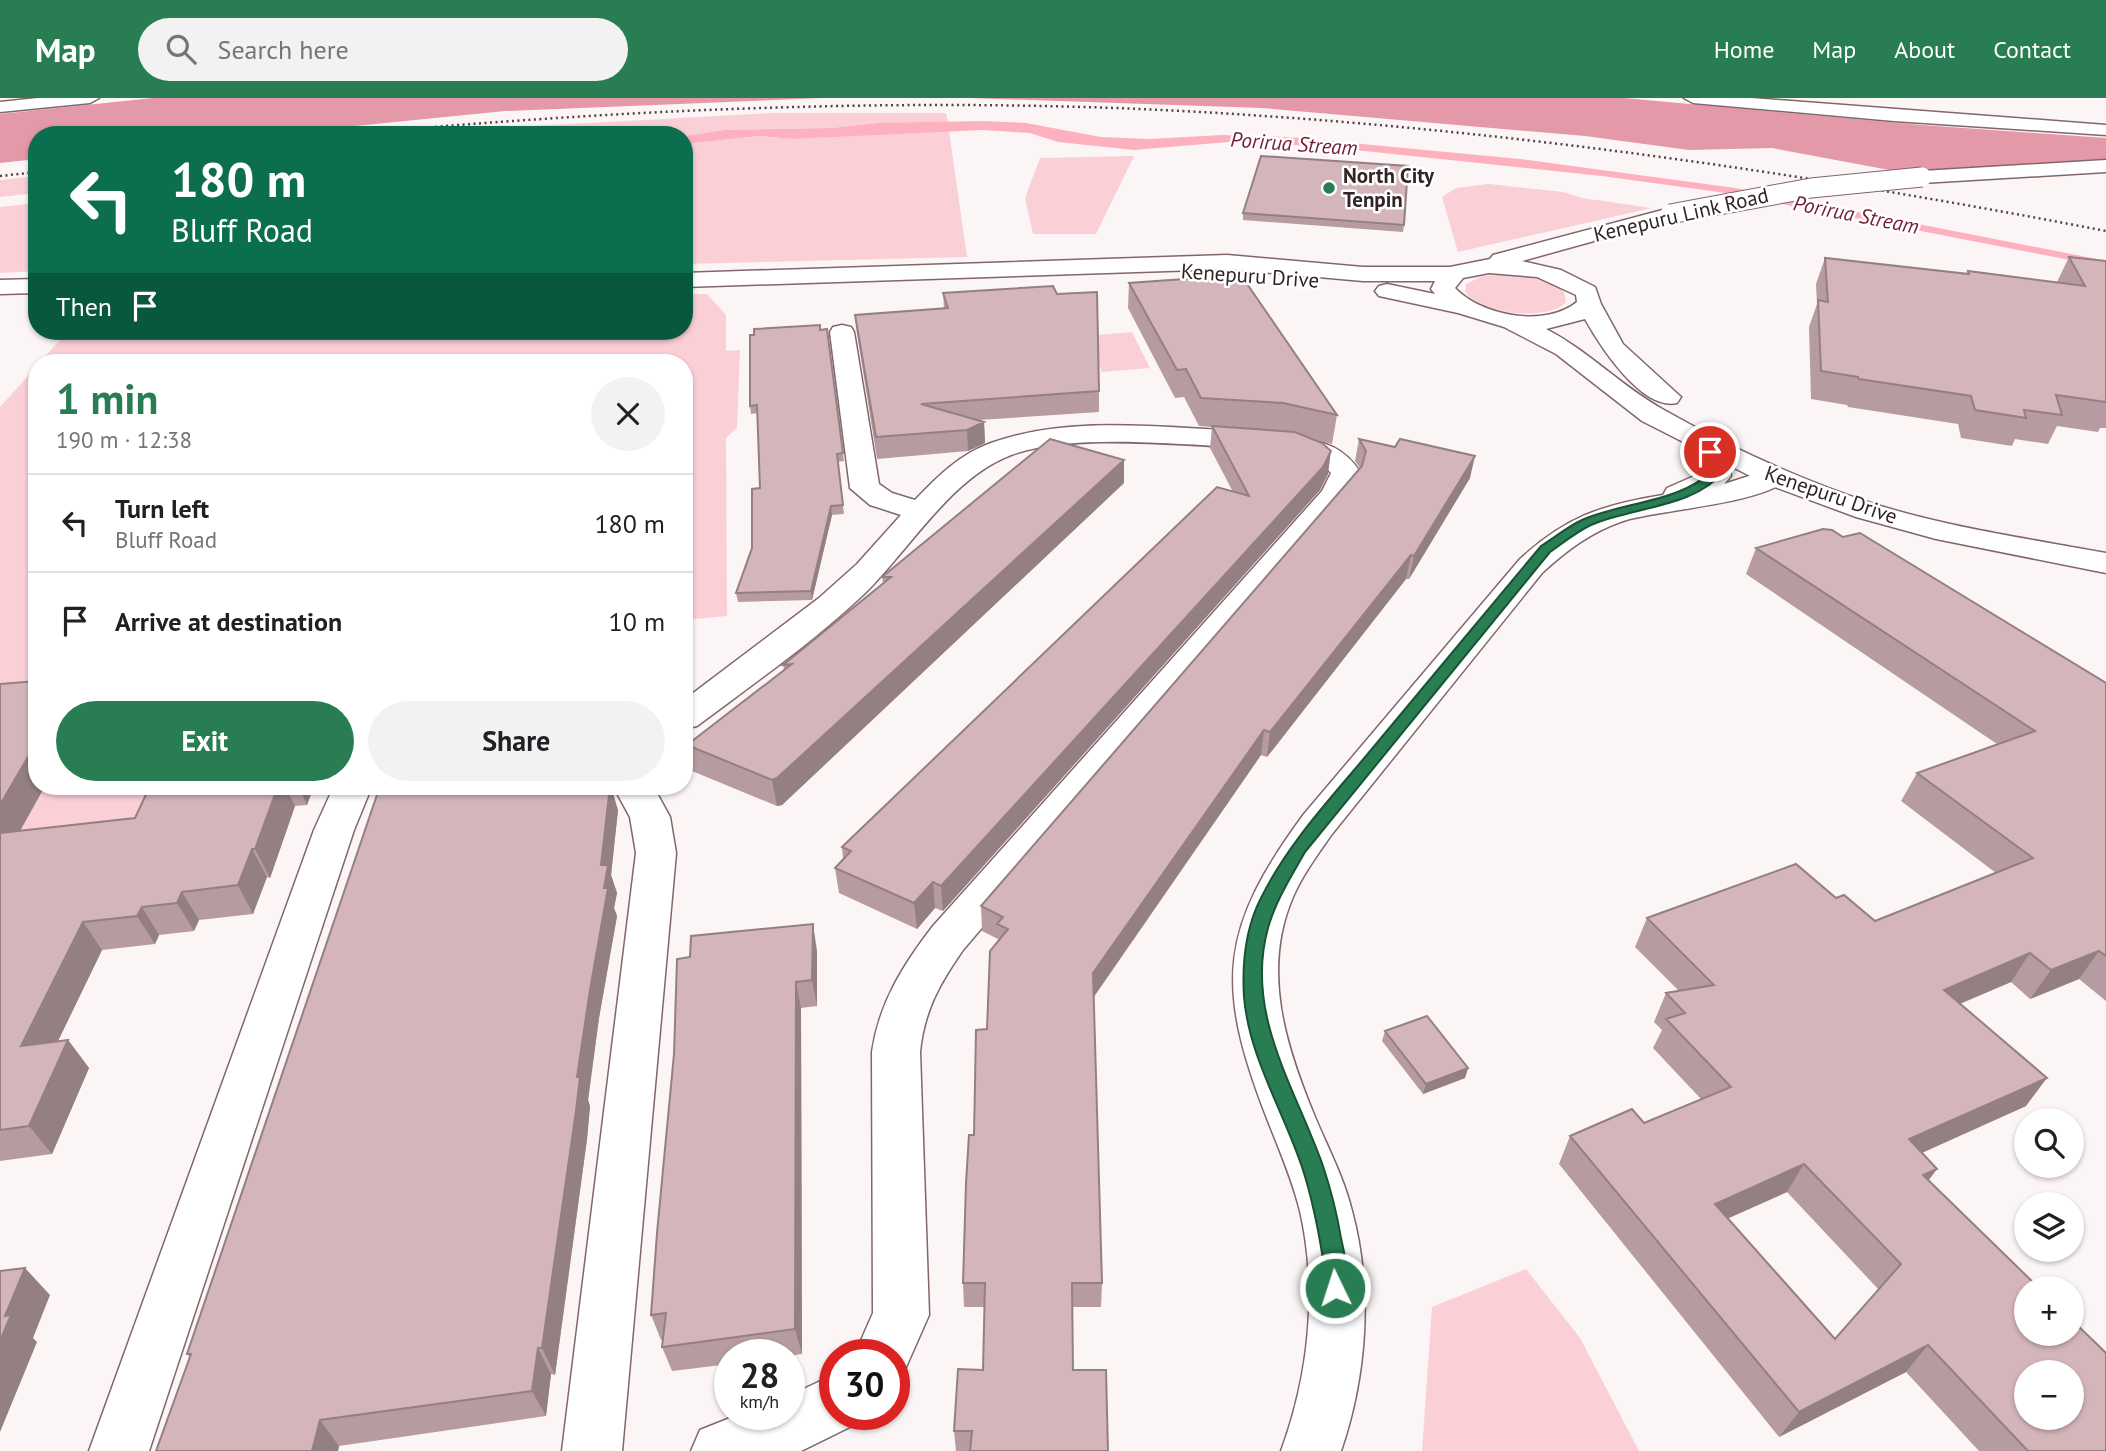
<!DOCTYPE html>
<meta charset="utf-8">
<style>
:root{--surface:#fff;--page:#f2f2f2;--text:#202124;--muted:#757577;--line:#e0e0e0;--accent:#287e52}
body{margin:0;font-family:"PT Sans",sans-serif;background:var(--page);color:var(--text);height:100vh;display:flex;flex-direction:column;font-size:26px;white-space:nowrap}
*{box-sizing:border-box;margin:0}
p{font-size:23px;color:var(--muted)}
.icon{flex:none;width:38px;height:38px;fill:none;stroke:currentColor;stroke-width:2;stroke-linecap:round;stroke-linejoin:round}
.map{position:relative;flex:1;overflow:hidden}
.panel{position:absolute;left:28px;top:256px;width:665px;height:441px;display:flex;flex-direction:column;background:var(--surface);border-radius:28px;box-shadow:0 2px 5px #0004}
.panel>*{flex:none}
.banner{position:absolute;left:28px;top:28px;width:665px;height:214px;border-radius:28px;box-shadow:0 2px 5px #0004;background:#0b6e4f;color:#fff;overflow:hidden}
.controls{position:absolute;left:2014px;top:1010px;display:grid;gap:14px}
.controls a{display:grid;place-items:center;width:70px;height:70px;border-radius:50%;background:var(--surface);box-shadow:0 2px 5px #0004;font-size:35px}
.speed{position:absolute;left:714px;top:1241px;display:flex;gap:14px;font-size:35px;font-weight:700;text-align:center}
.speed>*{display:grid;place-content:center;width:91px;height:91px;border-radius:50%;background:var(--surface);box-shadow:0 2px 5px #0004;line-height:1}
.speed small{font-size:18px;font-weight:400}
.speed .limit{border:10px solid #d22;background:#fff;color:#111}
.pin{position:absolute;display:grid;place-items:center;width:60px;height:60px;color:#fff;margin:-30px;border:4px solid #fff;border-radius:50%;box-shadow:0 2px 7px #0007}
.me{position:absolute;width:77px;margin:-38px;rotate:356deg;stroke-linejoin:round;filter:drop-shadow(0 0 5px #0008)}
.turn{display:flex;align-items:center;gap:24px;height:147px;padding:0 28px;font-size:32px}
.turn .icon{width:91px;height:91px;stroke-width:2.5}
.turn b{display:block;font-size:49px;line-height:60px}
.then{display:flex;align-items:center;height:66px;padding:0 28px;background:#0003;gap:14px;font-size:26px}
.round{display:grid;place-items:center;flex:none;width:74px;height:74px;border-radius:37px;background:var(--page)}
.summary{display:flex;align-items:center;justify-content:space-between;height:119px;padding:0 28px}
h1{font-size:42px;font-weight:600;line-height:52px;color:var(--accent)}
.button{display:flex;gap:14px;margin-top:auto;padding:14px 28px}
.button a{flex:1;height:80px;border-radius:42px;background:var(--accent);color:#fff;font-size:28px;font-weight:600;line-height:80px;text-align:center}
.button a+a{background:var(--page);color:var(--text)}
ul{padding:0;list-style:none}
li{display:flex;align-items:center;gap:21px;height:98px;padding:0 28px;border-top:2px solid var(--line)}
li div{flex:1}
li b{display:block;font-size:26px}
li em{font-style:normal}
header{display:flex;align-items:center;gap:42px;box-sizing:border-box;height:98px;padding:0 35px;background:var(--accent);color:#fff}
header strong{font-size:33px}
nav{display:flex;gap:38px;margin-inline-start:auto;font-size:24px}
.search{width:490px;height:63px;background:var(--page);display:flex;align-items:center;gap:18px;box-sizing:border-box;padding:0 24px;border-radius:38px;color:var(--muted);font-size:26px}
.map>svg:first-child{display:block}
.green{fill:#fbcfd6}
.forest{fill:#e499a8}
.water{fill:#fdb0be}
.lines{fill:none;stroke-linecap:round;stroke-linejoin:round}
.minor-casing{stroke:#82666b;stroke-width:3}
.major-casing{stroke:#82666b;stroke-width:3}
.highway-casing{stroke:#82666b;stroke-width:3}
.minor{fill:#fff;fill-rule:evenodd}
.major{fill:#fff;fill-rule:evenodd}
.highway{fill:#fff;fill-rule:evenodd}
.rail{stroke:#4f4345;stroke-width:2.5;stroke-dasharray:2 3.5;stroke-linecap:butt}
.major-bridge-casing{stroke:#82666b;stroke-width:21;stroke-linecap:butt}
.major-bridge{stroke:#fff;stroke-width:19}
.wall{fill:#b69ca0;fill-rule:evenodd}
.shaded-wall{fill:#947f82}
.building{fill:#d4b5ba;stroke:#947f82;stroke-width:2;fill-rule:evenodd}
.route{fill:#287e52;stroke:#1a5235;stroke-width:2}
.poi-dot{fill:#287e52;stroke:#fff;stroke-width:2.5}
.labels{text-anchor:middle;stroke-width:5;stroke-linejoin:round;paint-order:stroke}
.far-water-label{font-size:21px;font-style:italic;fill:#721c36;stroke:#fff}
.far-poi-label{font-size:21px;font-weight:bold;fill:#302426;stroke:#fff;text-anchor:start}
.far-street-label{font-size:21px;fill:#302426;stroke:#fff}
</style>
<header>
<strong>Map</strong>
<div class="search"><svg class="icon" aria-label="search" viewBox="0 0 24 24"><circle cx="10" cy="10" r="6"/><path d="M15 15l6 6"/></svg>Search here</div>
<nav><a>Home</a><a>Map</a><a>About</a><a>Contact</a></nav>
</header>
<div class="map">
<svg width="2106" height="1353" viewBox="0 0 2106 1353">
<rect width="100%" height="100%" fill="#fcf5f6"/>
<path class="green" d="M773 15H946L948 25H877L832 30 725 32 684 38 422 37 496 30Z
M949 33 967 159 684 166V46L759 38 793 41Z
M1134 58 1096 136H1033L1025 100 1040 60Z
M37 78V95L0 99V82Z
M1489 86 1563 94 1582 100 1652 110 1458 154 1442 99 1456 90Z
M37 105V173L0 175V109Z
M1512 176C1531 179 1550 181 1564 194L1566 204C1548 224 1481 216 1465 194L1466 186 1482 178Z
M684 196H707L726 217V253L740 252 737 330 726 340 727 518 684 522V264H40L68 233H684Z
M1132 234 1150 270 1102 274 1086 238Z
M37 268V583L0 586V309Z
M45 688H186L163 741 0 768Z
M1526 1171 1580 1240 1639 1353H1422L1432 1209Z"/>
<path class="forest" d="M153 0H822L505 13 265 37H37V61L0 65V16Z
M969 0H1624L1922 27 2106 40V61L1900 74 1772 50 1689 52 1585 38 1262 10Z"/>
<path class="water" d="M985 23 1026 25 1101 39 1149 41 1222 37 1288 39 1520 61 1735 90 2102 162 2106 163V169L1726 95 1602 78 1317 48 1228 44 1134 52 1058 44 1030 35 982 32 793 41 759 38 684 46V38L725 32 832 30 877 25Z"/>
<g class="lines">
<g class="minor-casing">
<path id="minor" d="M842 227 851 229 854 234 879 386 892 395 915 402C937 379 960 356 991 345 1063 319 1148 328 1223 332 1260 334 1299 334 1333 349 1345 355 1353 363 1360 374L1356 388 1342 405 963 852C940 885 924 913 920 954L929 1217 903 1276 894 1279V1256H855L873 1215 872 954C879 905 903 867 933 828L1322 393 1331 375C1306 345 1251 350 1216 348 1157 345 1066 337 1011 357 950 380 909 453 863 497 812 545 753 586 697 628L684 631V602L819 500 857 466 901 417 870 407 850 390 830 234 833 229Z
M1700 336C1718 340 1729 360 1731 378L1724 386 1774 370 1784 373 1789 379C1770 405 1657 412 1623 423 1591 434 1567 452 1542 475L1332 736C1318 756 1303 776 1293 799 1261 873 1286 949 1315 1019 1328 1050 1344 1080 1352 1113 1373 1191 1367 1277 1341 1353H1281C1309 1277 1318 1192 1300 1113 1292 1080 1278 1049 1266 1018 1215 886 1220 830 1304 716L1520 461C1566 419 1601 407 1663 397L1667 390 1701 375V364L1686 344 1690 338Z
M334 688H372L354 732 149 1353H89L314 732Z
M613 688H653L670 719 676 755 622 1353H562L636 755 630 719Z
M835 1276V1316H860L856 1326 801 1353H691L700 1332 740 1316H789V1298Z"/>
</g>
<g class="major-casing">
<path id="major" d="M2106 62V74L1922 85 1912 79 1922 73Z
M1670 110 1677 112 1680 116 1677 120 1522 163 1561 172 1595 189 1601 206 1623 246 1681 299 1677 305C1642 313 1600 248 1585 221L1546 231C1589 253 1622 289 1664 312 1731 350 1803 383 1877 407 1952 430 2030 441 2106 455V475L1936 441 1856 419 1764 385 1642 323 1556 256 1504 229 1458 215 1379 198 1375 193 1379 188 1387 186 1435 196 1431 191 1435 183H1363L1227 171 684 189V175L1227 157 1363 169H1450L1490 161 1493 157ZM1489 175 1537 179 1576 197 1577 204C1545 230 1482 218 1455 190L1463 180Z
M37 181V195L0 196V182Z"/>
</g>
<g class="highway-casing">
<path id="highway" d="M38 0H99L90 5 0 14V4Z
M1684 0H1751L2106 27V37L1894 23 1693 5Z"/>
</g>
<use href="#minor" class="minor"/>
<use href="#major" class="major"/>
<use href="#highway" class="highway"/>
<path class="rail" d="M342 37C600 13 858 1 1116 10 1450 23 1779 70 2106 133
M0 78 37 74"/>
<g class="major-bridge-casing">
<path id="major-bridge" d="M1670 116 1811 90 1922 79"/>
</g>
<use href="#major-bridge" class="major-bridge"/>
</g>
<path class="wall" d="M1243 115 1404 127 1403 134 1243 122Z
M2069 159 2106 163V330H2100L2098 334 2057 328 2048 346 2015 341 2012 348 1961 340 1958 326 1848 309 1847 307 1811 301 1809 229 1817 206 1816 186 1825 160 1967 176 1968 173 2057 184Z
M1129 185 1337 317 1332 346 1311 341 1328 376 1320 392 943 813 935 810 917 831 839 795 835 770 843 761 842 749 1233 394 1210 350 1212 329 1199 328 1184 299 1175 300 1128 210Z
M943 195 1099 293V314L979 322 984 324 985 345 968 353 877 361 857 236 855 217 944 211Z
M750 237 843 355 844 363 838 364 844 416 832 417 812 502 738 504 736 495 752 450 760 390 758 315 751 316 750 308Z
M1359 341 1470 380 1409 481H1406L1267 659 1261 657 1094 899 1102 1185 1101 1209H1073V1272L1108 1353H956L954 1333 983 1272 985 1209H964L963 1185 974 1037 998 843V841L982 833 981 808 1360 370 1355 363Z
M1124 385 782 707 777 708 692 673 687 647 784 572 783 567 883 486 882 479Z
M1843 439 2106 585V903L2079 881 2030 901 2011 884 1960 906 2026 1008 1922 1055 1928 1082 2106 1353H1979L1906 1274 1779 1339 1559 1066 1570 1038 1644 1025 1701 1001 1653 950 1662 932 1654 924 1666 895 1679 893 1635 849 1647 820 1836 800 1875 823 1996 775 1901 703 1917 675 1997 646 1746 476 1756 450ZM1787 1094 1879 1192 1835 1241 1728 1120Z
M37 583V688H45L20 733 135 720 150 688H314L307 707 295 708 270 780 267 779 253 816 199 822 194 833 159 837 155 846 102 852 58 943 68 942 89 970 52 1056 0 1063V586Z
M513 692 618 712 611 777 617 795 614 810 617 818 599 920 588 1002 590 1008 587 1041 555 1277 551 1276 546 1318 339 1348 338 1353H156L190 1259 187 1256Z
M817 853V908L801 910 802 1256 789 1258V1256H730V1266L672 1273 662 1249 663 1241 661 1242 651 1217 674 956Z
M1385 933 1468 970 1465 980 1423 996 1382 943Z"/>
<path class="shaded-wall" d="M984 324 985 345 968 353 967 332Z
M1331 353 1328 376 1320 392 943 813 941 788Z
M1475 358 1470 380 1409 481 1414 458Z
M1124 362V385L782 707 777 708 772 682Z
M831 408 832 417 812 502 811 493Z
M1411 457 1406 481 1267 659 1270 634Z
M1264 632 1261 657 1092 901 1093 875Z
M32 652 37 659V688H45L2 765 0 762V707Z
M278 688H285L295 708 270 780 255 751Z
M298 688H314L307 707Z
M498 688H514L506 721 496 693Z
M610 688H611L618 712 611 777 617 795 614 810 617 818 599 920 588 1002 590 1008 587 1041 555 1277 542 1250 577 979 604 790 601 767Z
M252 751 267 779 253 816 238 787Z
M933 784 935 810 917 831 914 805Z
M182 794 199 822 194 833 177 805Z
M142 809 159 837 155 846 137 818Z
M83 824 102 852 42 976 21 948Z
M813 826 817 853V908L812 882Z
M2099 853 2079 881 2030 901 2051 872Z
M2030 855 2011 884 1926 920 1944 892Z
M796 884 801 910 802 1256 795 1231Z
M68 942 89 970 52 1056 29 1028Z
M1468 970 1465 980 1423 996 1426 986Z
M2047 980 2026 1008 1890 1069 1909 1041Z
M1804 1066 1787 1094 1700 1133 1715 1106Z
M1937 1071 1917 1098 1923 1077Z
M25 1170 50 1197 33 1240 37 1244 0 1334V1243L5 1218Z
M1928 1247 1906 1274 1779 1339 1799 1314Z
M538 1250 551 1276 546 1318 532 1293Z
M320 1322 339 1348 338 1353H312Z"/>
<path class="building" d="M1261 58 1408 68 1404 127 1243 115Z
M2069 159 2106 163V304L2056 297 2062 317 2024 312 2026 320 1975 312 1971 298 1859 281 1858 279 1821 273 1818 202 1828 204 1825 160 1969 176 1968 173 2085 188Z
M1241 177 1337 317 1283 305 1201 300 1186 271 1177 272 1129 185Z
M1053 188 1057 196 1097 194 1099 293 921 306 984 324 967 332 876 339 855 217 948 210 943 195Z
M820 227V232L827 231 843 355 837 356 843 407 831 408 811 493 736 495 752 450V391L760 390 757 307 750 308V237H754V231Z
M1212 328 1295 334 1322 345 1331 353 1323 369 941 788 933 784 914 805 835 770 851 753 842 749 1217 389 1249 398Z
M1050 341 1124 362 777 680 772 682 687 647 792 566 783 567 891 479H882Z
M1359 341 1395 349 1400 341 1475 358 1414 458 1411 457 1270 634 1264 632 1093 875 1102 1185H1072L1073 1272H1106L1108 1353H970L972 1333H954L958 1271 983 1272 985 1185H963L966 1085 969 1037H974L976 932 987 931 990 853 1008 831 997 826 1003 819 981 808 1362 368 1366 353Z
M1823 431 1832 432 1843 439 1860 435 2106 585V858L2099 853 2051 872 2030 855 1944 892 2047 980 1909 1041 1937 1071 1923 1077 2039 1190H2026V1236H2072V1222L2106 1255V1353H2028L1928 1247 1799 1314 1570 1038 1632 1011 1644 1025 1731 989 1666 921 1685 915 1666 895 1714 887 1647 820 1796 766 1836 800 1844 797 1875 823 2033 760 1917 675 2035 633 1756 450ZM1804 1066 1901 1166 1835 1241 1715 1106ZM2026 1274H2072V1320H2026Z
M37 583V652H32L0 707V586Z
M150 688H278L255 751H252L238 787 182 794 177 805 142 809 137 818 83 824 21 948 68 942 29 1028 0 1032V735L135 720Z
M380 688H498L496 693 564 688H610L601 767H608L604 790H608L590 892 577 979H580L576 1013 542 1250H538L532 1293 320 1322 312 1353H156L191 1256H187Z
M813 826 812 882 796 884 795 1231 662 1249 666 1215 651 1217 657 1135 674 956 677 861 690 859 691 838Z
M1427 918 1468 970 1426 986 1385 933Z
M25 1170 5 1218 11 1217 0 1243V1173Z"/>
<path class="route" d="M1706 351H1714L1724 373C1695 410 1631 409 1591 427 1576 434 1563 445 1550 454L1305 754C1291 779 1276 802 1268 830 1244 916 1296 991 1323 1068 1331 1092 1337 1116 1341 1140 1345 1159 1351 1180 1343 1198L1335 1201 1327 1198C1322 1186 1325 1174 1323 1161 1318 1130 1312 1099 1302 1069 1283 1012 1249 959 1244 899 1242 866 1246 829 1261 800 1288 745 1332 699 1371 652 1428 584 1484 516 1541 448 1554 440 1567 429 1582 422 1618 405 1683 404 1711 373L1704 354Z"/>
<circle class="poi-dot" cx="1329" cy="90" r="7"/>
<g class="labels">
<g class="far-water-label">
<text transform="translate(1294 46) rotate(4)" y="7">Porirua Stream</text>
<text transform="translate(1856 117) rotate(11)" y="7">Porirua Stream</text>
</g>
<g class="far-poi-label">
<text x="1343" y="85">North City<tspan x="1343" dy="24">Tenpin</tspan></text>
</g>
<g class="far-street-label">
<text transform="translate(1681 117) rotate(-13)" y="7">Kenepuru Link Road</text>
<text transform="translate(1250 178) rotate(4)" y="7">Kenepuru Drive</text>
<text transform="translate(1831 397) rotate(19)" y="7">Kenepuru Drive</text>
</g>
</g>
</svg>
<div class="controls">
<a><svg class="icon" aria-label="search" viewBox="0 0 24 24"><circle cx="10" cy="10" r="6"/><path d="M15 15l6 6"/></svg></a>
<a><svg class="icon" aria-label="layers" viewBox="0 0 24 24"><path d="M12 4l9 5-9 5-9-5zM3 14l9 5 9-5"/></svg></a>
<a>+</a>
<a>−</a>
</div>
<div class="speed"><div>28<small>km/h</small></div><div class="limit">30</div></div>
<div class="pin" style="left:1710px;top:354px;background:#d93025"><svg class="icon" aria-label="arrive" viewBox="0 0 24 24"><path d="M6 21V4h12l-3 4 3 4H6"/></svg></div>
<svg class="me" style="left:1335px;top:1190px" viewBox="-20 -20 40 40"><circle r="17" fill="#287e52" stroke="#fff" stroke-width="3"/><path d="M0-11L8 9 0 5-8 9z" fill="#fff"/></svg>
<div class="banner">
<div class="turn"><svg class="icon" aria-label="left" viewBox="0 0 24 24"><path d="M17 20v-9H6M10 6l-5 5 5 5"/></svg><div><b>180 m</b>Bluff Road</div></div>
<div class="then">Then<svg class="icon" aria-label="arrive" viewBox="0 0 24 24"><path d="M6 21V4h12l-3 4 3 4H6"/></svg></div>
</div>
<section class="panel">
<div class="summary"><div><h1>1 min</h1><p>190 m · 12:38</p></div><a class="round"><svg class="icon" aria-label="close" viewBox="0 0 24 24"><path d="M6 6l12 12M18 6L6 18"/></svg></a></div>
<ul>
<li><svg class="icon" aria-label="left" viewBox="0 0 24 24"><path d="M17 20v-9H6M10 6l-5 5 5 5"/></svg><div><b>Turn left</b><p>Bluff Road</p></div><em>180 m</em></li>
<li><svg class="icon" aria-label="arrive" viewBox="0 0 24 24"><path d="M6 21V4h12l-3 4 3 4H6"/></svg><div><b>Arrive at destination</b></div><em>10 m</em></li>
</ul>
<div class="button"><a>Exit</a><a>Share</a></div>
</section>
</div>
